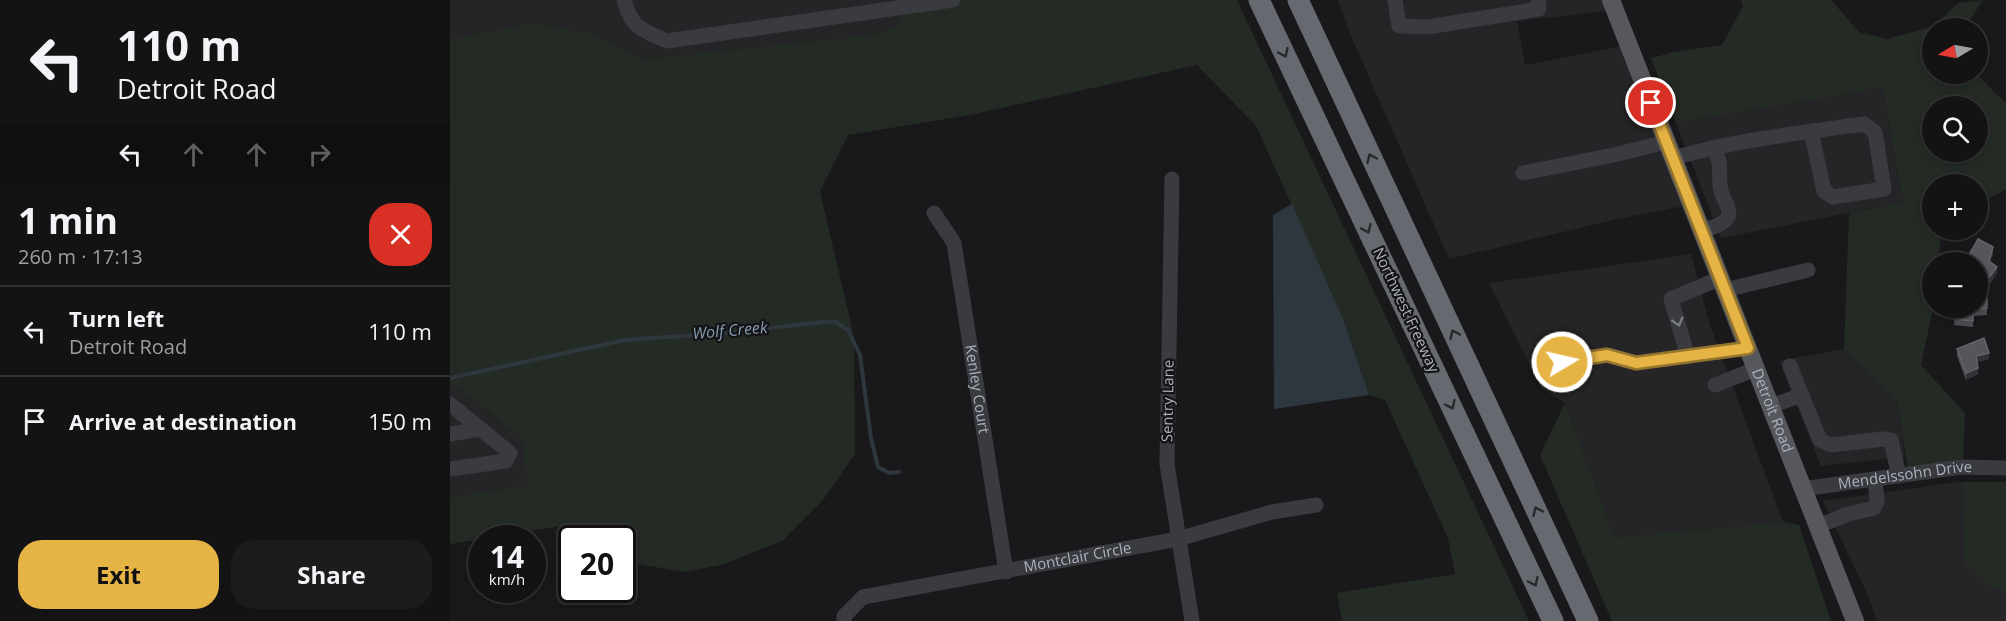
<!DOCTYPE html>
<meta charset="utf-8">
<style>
:root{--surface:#131314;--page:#1c1c1d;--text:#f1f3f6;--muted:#9d9ea0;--line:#323234;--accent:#e6b445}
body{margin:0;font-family:"Open Sans",sans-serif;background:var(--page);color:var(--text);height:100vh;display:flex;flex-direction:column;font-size:22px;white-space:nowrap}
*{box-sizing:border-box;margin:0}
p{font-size:20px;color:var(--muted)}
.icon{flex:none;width:33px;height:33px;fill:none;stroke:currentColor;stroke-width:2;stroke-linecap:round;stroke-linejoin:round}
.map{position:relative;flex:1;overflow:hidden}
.panel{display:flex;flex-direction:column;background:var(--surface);width:450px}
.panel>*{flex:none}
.banner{background:#131314;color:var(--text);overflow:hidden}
.needle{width:39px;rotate:260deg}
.controls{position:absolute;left:1472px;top:18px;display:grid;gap:12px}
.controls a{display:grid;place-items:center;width:66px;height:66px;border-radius:50%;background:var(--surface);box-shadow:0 3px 9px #0003,0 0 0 2px var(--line);font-size:30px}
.speed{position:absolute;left:18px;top:525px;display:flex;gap:12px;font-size:30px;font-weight:700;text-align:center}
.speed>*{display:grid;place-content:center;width:78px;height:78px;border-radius:50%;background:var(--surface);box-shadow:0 3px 9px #0003,0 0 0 2px var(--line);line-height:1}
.speed small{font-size:15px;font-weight:400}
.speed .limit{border:3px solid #111;border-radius:9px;background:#fff;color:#111}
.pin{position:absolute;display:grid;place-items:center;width:51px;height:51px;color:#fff;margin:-26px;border:3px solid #fff;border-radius:50%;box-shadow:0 2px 6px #0007}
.me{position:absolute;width:66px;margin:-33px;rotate:81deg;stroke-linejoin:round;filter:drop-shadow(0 0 4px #0008)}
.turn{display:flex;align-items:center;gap:21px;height:126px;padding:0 18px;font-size:27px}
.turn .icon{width:78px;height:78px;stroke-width:2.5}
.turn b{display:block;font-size:42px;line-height:51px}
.lanes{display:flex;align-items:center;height:57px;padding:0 18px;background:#0003;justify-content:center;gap:30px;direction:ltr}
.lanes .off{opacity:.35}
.round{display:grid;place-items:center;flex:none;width:63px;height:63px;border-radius:24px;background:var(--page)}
.overview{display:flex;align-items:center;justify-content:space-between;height:102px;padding:0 18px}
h1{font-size:36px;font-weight:700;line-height:45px}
.cta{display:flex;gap:12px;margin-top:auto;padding:12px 18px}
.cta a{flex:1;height:69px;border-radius:24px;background:var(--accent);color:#111;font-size:24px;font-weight:700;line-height:69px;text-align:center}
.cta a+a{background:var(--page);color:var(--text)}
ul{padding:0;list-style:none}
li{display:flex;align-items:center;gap:18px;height:90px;padding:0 18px;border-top:2px solid var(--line)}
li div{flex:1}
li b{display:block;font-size:22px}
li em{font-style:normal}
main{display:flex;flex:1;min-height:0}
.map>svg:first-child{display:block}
.built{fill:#252528}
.green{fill:#232b24;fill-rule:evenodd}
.water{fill:#2f373e}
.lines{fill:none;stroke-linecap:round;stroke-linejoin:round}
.stream{stroke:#2f373e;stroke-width:4}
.minor{stroke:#3a3b40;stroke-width:15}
.major{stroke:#56585e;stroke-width:18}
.highway{stroke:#666970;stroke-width:21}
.wall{fill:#4a4c50}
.shaded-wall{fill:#323336}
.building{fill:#55565b;stroke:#62646a;stroke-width:1.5}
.oneway{stroke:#28292c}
.oneway2{stroke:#797b83}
.route-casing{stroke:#96752d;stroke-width:15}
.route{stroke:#e6b445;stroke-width:10}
.labels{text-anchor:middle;stroke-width:4.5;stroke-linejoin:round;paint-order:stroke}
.street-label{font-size:15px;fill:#acb0ba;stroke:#141416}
.water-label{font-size:16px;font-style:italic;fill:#869cb2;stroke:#141416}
</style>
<main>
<section class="panel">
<div class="banner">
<div class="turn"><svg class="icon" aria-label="left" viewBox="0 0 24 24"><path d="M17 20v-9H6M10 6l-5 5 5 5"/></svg><div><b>110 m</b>Detroit Road</div></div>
<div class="lanes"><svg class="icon" aria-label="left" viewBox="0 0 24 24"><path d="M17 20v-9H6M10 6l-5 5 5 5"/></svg><svg class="icon off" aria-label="ahead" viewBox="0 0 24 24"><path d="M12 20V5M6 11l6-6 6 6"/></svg><svg class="icon off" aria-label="ahead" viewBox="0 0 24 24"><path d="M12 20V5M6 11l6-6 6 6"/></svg><svg class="icon off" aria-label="right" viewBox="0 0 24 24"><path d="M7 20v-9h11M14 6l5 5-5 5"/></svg></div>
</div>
<div class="overview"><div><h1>1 min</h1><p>260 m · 17:13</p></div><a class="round" style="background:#d93025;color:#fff"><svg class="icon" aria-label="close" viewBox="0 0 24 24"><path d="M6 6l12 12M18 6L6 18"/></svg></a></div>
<ul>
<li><svg class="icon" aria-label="left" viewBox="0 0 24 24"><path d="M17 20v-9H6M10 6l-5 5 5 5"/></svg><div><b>Turn left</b><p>Detroit Road</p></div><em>110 m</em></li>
<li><svg class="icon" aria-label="arrive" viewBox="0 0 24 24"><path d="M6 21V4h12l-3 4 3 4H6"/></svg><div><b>Arrive at destination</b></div><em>150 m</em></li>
</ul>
<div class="cta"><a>Exit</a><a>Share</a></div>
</section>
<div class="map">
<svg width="1556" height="621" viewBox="0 0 1556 621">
<rect width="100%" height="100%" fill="#19191b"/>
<path class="built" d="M0 0H446L449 25 426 34 193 59 142 33 82 23 0 39Z
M888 0H1152L1156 11 1067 21 1075 65 1172 46 1234 206 1167 219 999 259 902 38Z
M1433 88 1453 202 1271 238 1226 123Z
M1241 254 1260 325 1333 522 1165 537 1115 403 1091 388 1039 283Z
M1394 349 1446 399 1455 457 1371 466 1329 361Z
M6 386 72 439 79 485 0 497V387Z
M1507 482H1556V621H1427L1419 598 1373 501Z"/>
<path class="green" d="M446 0H787L1079 621H892L887 593 1005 574 998 538 935 400 919 395 894 321 806 126 747 65 519 115 398 135 370 191 404 337 405 454 373 500 332 541 271 565 235 572 182 563 173 556 172 538H150L129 523 0 544V497L78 485 72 439 6 386 0 387V39L82 23 142 33 193 59 426 34 449 25Z
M1291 0H1381L1409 32 1437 39 1484 26 1508 3 1533 0 1515 28H1482V74H1527L1542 90 1556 103V189L1531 203H1527V184H1482V230H1492L1488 262H1482L1483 308 1471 365 1515 413 1513 459 1458 468 1446 399 1394 349 1399 213 1453 202 1433 88 1226 123 1201 58 1224 52 1272 45 1293 6ZM1482 106H1527V152H1482Z
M1115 403 1165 537 1333 522 1349 525 1381 621H1162L1090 455Z
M1512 482H1556V592L1538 585 1514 563Z"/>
<path class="water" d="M842 204 894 321 919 395 824 409 823 215Z"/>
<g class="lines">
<path class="stream" d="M0 378 175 340 274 333 384 321 398 330 410 355 421 438 428 467 439 473 449 472"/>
<g class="minor">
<path d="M174 0C182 29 192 30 217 41L503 0"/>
<path d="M945 0 949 26 978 27 1089 9 1088 0"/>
<path d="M1262 148C1312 137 1363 131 1414 124L1425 132 1434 189 1383 197 1374 191 1361 131"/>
<path d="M1223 158 1262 148C1275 161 1266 179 1272 194 1275 202 1281 209 1278 217 1274 225 1259 228 1252 231"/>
<path d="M1073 173 1164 155 1216 142"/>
<path d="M722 179 717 464 742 621"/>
<path id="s1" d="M484 213 504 243 556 572"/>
<path d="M1275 290 1358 270"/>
<path d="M1238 357 1221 299 1271 278"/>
<path d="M1112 362 1157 355 1186 363 1298 348"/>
<path d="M1340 366 1370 440 1381 445 1433 439 1441 440 1449 476"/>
<path d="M1265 385 1306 369"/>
<path d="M0 404 60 453 56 461 0 469"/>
<path d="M1321 406 1352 395"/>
<path d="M0 434 31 429"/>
<path id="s2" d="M1352 489 1511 467 1556 468"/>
<path d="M1368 526 1398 514 1424 508 1427 501 1425 480"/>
<path id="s3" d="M394 621V616L413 597 728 539 822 512 866 505"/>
</g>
<path class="major" id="s4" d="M1161 0 1405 621"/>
<path class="highway" d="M809 0 1103 621
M848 0 1138 621"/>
</g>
<path class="wall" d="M1543 254 1540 262 1547 273 1538 286 1527 280V262Z
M1537 293V315L1523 316V327L1504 325 1505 308Z
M1507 349 1539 359 1527 362 1528 374 1516 380 1507 356Z"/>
<path class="shaded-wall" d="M1543 247V254L1539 267V261Z
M1547 267V273L1538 286V279Z
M1539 353V359L1526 362V356Z
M1528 368V374L1516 380V373Z"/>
<path class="building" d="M1528 239 1543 247 1539 261 1547 267 1538 279 1527 274V262H1515Z
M1527 292 1537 293V308L1523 309V321L1504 319 1505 308H1527Z
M1534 338 1539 353 1526 356 1528 368 1516 373 1507 349Z"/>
<defs><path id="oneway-chevron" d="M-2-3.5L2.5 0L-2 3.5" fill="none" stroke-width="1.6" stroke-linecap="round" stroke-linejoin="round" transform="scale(1.5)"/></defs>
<g class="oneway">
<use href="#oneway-chevron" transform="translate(834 53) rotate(65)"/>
<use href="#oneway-chevron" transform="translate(921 158) rotate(-115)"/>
<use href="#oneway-chevron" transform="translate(917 229) rotate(65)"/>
<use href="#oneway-chevron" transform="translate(1004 334) rotate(-115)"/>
<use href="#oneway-chevron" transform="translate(1001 405) rotate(65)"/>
<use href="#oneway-chevron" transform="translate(1087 511) rotate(-115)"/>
<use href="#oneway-chevron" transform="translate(1084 582) rotate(65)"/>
</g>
<use class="oneway2" href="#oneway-chevron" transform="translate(1228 322) rotate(74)"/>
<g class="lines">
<g class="route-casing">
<path id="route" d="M1112 362 1157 355 1186 363 1298 348 1201 103"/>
</g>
<use href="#route" class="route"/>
</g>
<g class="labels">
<g class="street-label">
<text transform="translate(956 310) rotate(65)" y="5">Northwest Freeway</text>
<text dy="5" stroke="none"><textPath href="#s1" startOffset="184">Kenley Court</textPath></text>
<text transform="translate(718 401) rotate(-89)" y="5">Sentry Lane</text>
<text dy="5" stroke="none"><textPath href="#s4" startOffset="441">Detroit Road</textPath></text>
<text dy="5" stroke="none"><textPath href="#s2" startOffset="104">Mendelssohn Drive</textPath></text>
<text dy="5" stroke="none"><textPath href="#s3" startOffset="250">Montclair Circle</textPath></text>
</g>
<g class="water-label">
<text transform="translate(280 330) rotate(-5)" y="6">Wolf Creek</text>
</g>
</g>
</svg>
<div class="controls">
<a><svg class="needle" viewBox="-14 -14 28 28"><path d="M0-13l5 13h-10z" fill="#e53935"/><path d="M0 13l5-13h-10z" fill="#9d9ea0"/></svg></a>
<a><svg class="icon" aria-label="search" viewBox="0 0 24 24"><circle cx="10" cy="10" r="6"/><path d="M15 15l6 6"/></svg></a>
<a>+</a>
<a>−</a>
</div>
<div class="speed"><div>14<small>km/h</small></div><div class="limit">20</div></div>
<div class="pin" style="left:1201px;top:103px;background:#d93025"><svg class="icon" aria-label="arrive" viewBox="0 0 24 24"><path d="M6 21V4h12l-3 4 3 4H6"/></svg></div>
<svg class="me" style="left:1112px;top:362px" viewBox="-20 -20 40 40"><circle r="17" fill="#e6b445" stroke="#fff" stroke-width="3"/><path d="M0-11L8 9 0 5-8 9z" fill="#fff"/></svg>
</div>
</main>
